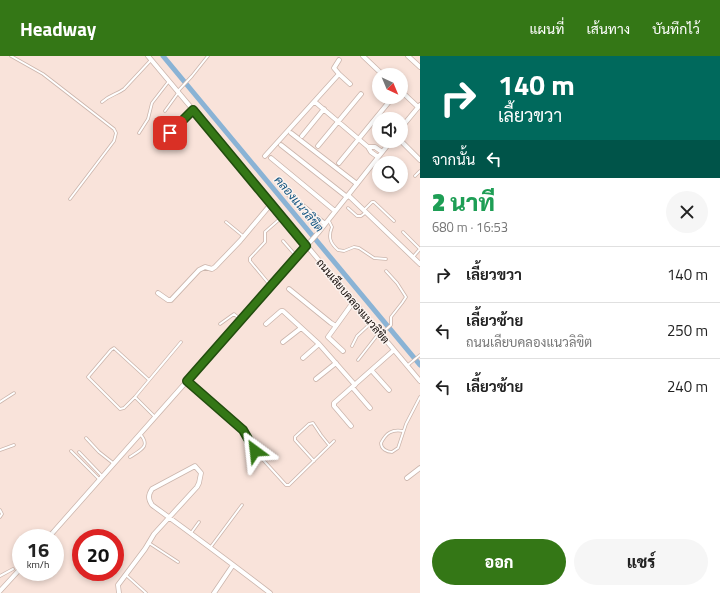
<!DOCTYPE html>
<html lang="th">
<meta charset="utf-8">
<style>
:root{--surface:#fff;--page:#f6f6f6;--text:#222;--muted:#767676;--line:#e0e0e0;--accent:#347716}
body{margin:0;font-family:"Titillium Web",Sarabun,sans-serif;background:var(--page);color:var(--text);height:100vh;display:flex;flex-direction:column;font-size:15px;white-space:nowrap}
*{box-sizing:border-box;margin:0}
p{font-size:13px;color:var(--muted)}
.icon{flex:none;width:22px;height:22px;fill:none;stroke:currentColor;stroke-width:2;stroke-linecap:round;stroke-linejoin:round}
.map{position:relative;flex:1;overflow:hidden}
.side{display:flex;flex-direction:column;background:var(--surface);width:300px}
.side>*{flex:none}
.guide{background:#00695c;color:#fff;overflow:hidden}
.needle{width:26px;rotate:136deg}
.buttons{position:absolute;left:372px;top:12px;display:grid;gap:8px}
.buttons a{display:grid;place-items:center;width:36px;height:36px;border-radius:50%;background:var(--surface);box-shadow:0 2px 6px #0003;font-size:20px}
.speed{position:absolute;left:12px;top:473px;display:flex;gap:8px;font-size:20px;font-weight:700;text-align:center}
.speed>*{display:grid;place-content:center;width:52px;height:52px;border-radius:50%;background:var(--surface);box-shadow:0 2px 6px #0003;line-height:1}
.speed small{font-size:10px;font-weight:400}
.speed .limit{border:6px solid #d22;background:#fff;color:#111}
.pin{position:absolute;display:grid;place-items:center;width:34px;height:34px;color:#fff;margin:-17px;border-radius:8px;box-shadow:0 2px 6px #0006}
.me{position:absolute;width:44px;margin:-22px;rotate:330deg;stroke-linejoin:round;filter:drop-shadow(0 0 3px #0008)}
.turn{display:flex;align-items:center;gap:14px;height:84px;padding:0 12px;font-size:18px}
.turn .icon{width:52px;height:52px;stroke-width:2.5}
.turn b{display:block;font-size:28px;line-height:34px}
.then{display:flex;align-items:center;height:38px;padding:0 12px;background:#0003;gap:8px;font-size:15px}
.round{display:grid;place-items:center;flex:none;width:42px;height:42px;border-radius:21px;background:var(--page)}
.headline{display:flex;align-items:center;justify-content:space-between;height:68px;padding:0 12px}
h1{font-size:24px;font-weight:800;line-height:30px;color:#1e9e55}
.primary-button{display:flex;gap:8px;margin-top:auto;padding:8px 12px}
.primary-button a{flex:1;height:46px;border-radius:24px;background:var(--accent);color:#fff;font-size:16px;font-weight:800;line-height:46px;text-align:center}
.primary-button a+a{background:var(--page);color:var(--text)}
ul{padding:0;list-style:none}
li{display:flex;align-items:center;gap:12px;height:56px;padding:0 12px;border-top:1px solid var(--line)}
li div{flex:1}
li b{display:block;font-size:15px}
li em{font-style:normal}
header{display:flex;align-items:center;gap:24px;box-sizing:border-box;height:56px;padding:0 20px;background:var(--accent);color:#fff}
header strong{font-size:19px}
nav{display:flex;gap:22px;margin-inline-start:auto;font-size:14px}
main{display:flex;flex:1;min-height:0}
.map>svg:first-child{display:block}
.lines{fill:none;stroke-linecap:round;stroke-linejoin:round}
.canal{stroke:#8ab3d5;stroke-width:5}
.service-casing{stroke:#cbb5ac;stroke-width:3.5}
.minor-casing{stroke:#cbb5ac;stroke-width:5.5}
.service{stroke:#fff;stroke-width:2}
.minor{stroke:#fff;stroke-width:4}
.route-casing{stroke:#224d0e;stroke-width:10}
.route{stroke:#347716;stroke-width:7}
.labels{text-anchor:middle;stroke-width:3;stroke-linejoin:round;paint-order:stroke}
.street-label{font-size:11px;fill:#110a07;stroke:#fcf3ef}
.water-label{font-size:12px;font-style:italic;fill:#125480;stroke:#fcf3ef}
</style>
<header>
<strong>Headway</strong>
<nav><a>แผนที่</a><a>เส้นทาง</a><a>บันทึกไว้</a></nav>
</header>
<main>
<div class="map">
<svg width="420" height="537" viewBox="0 0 420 537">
<rect width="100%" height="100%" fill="#f9e3da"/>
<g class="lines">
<path class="canal" d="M163 0 420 309"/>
<g class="service-casing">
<path id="service" d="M11 0 43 18 114 73 116 77 114 85 70 143
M178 35 192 20 208 0
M102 46C111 38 116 39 124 33L151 4
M165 55 178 37
M139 77 148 63 152 47 169 25
M158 88 193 54
M415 120 420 115
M348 152 357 160H361L365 157
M364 154 372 146H374L394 165
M329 165 332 171C328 181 330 187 338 194L344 195 354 191 359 192 374 202 386 203
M226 166 243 180
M403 176 420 193
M283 185 297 201
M413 201 420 193
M270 229 250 205V202L265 186V176L282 161
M220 268 234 258 240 263
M381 278 391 269V261L402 247 406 241 397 227 386 215
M352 290 357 280 371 267
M358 304 379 277
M408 309 420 299
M187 325 243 374 255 395 286 429H289L334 385
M135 341 124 352 120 353 88 321 111 294 114 292 149 324
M0 346 14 337
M155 361 135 341 181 286
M403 375C392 373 386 377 381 387 381 393 387 396 392 396L398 392 406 368 420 341
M86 382 99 396 113 407
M0 394 14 389
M71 395 99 423
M79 396 102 420
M130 401C141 394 151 390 140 378
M314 405 295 384V381L309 368 313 367 321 379 329 389
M0 454 2 458 0 461
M191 477 199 466
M149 487 178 506
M210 492 242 449
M126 519 146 537
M0 520 13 513"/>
</g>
<g class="minor-casing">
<path id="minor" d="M148 0 420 325
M363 0 383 19
M408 0 420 11
M339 18 350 28
M401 35 418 51
M315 46 368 91 371 96 378 101
M401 72 420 49
M291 77 357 128
M302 80 324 53
M401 85 420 104
M281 89 347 141
M318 90 361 38
M368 91H375L382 96
M265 100 339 18 334 12 339 4
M271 102 335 155
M339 107 393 41
M288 138 325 168
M348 139 420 208
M289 233 331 267 336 270 354 245
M158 237 168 244H171L199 214 205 211 212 213 215 211 240 185 271 148
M266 268 281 255H283L319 288 355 329
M336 270 328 281 343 295
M283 286 301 272
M303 302 319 288
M372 315 389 334
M316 323 336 307
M352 331 370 352
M351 370 334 350V347L394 294
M407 422 420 412
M48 482 318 177 391 85
M0 535 21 512
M119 537 118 529 145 493 154 478 197 431 199 427 201 417 195 410 152 433C148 439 148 443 152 449 192 478 231 507 270 537
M214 537 233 509"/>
</g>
<use href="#service" class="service"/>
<use href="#minor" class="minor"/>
</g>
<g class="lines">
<g class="route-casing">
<path id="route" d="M170 77 193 54 306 190 187 325 243 374 255 395"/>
</g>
<use href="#route" class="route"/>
</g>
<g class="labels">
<g class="street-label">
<text transform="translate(353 245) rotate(50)" y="4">ถนนเลียบคลองแนวลิขิต</text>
</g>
<g class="water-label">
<text transform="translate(299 148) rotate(50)" y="4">คลองแนวลิขิต</text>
</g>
</g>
</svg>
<div class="buttons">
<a><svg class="needle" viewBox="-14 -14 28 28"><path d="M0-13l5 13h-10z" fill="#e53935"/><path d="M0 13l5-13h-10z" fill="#767676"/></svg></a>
<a><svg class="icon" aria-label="sound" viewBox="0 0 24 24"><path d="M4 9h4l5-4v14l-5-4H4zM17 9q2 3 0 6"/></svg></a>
<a><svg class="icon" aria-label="search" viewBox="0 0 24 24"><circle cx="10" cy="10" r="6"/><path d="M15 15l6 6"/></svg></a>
</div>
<div class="speed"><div>16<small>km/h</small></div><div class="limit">20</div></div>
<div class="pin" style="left:170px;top:77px;background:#d93025"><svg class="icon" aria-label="arrive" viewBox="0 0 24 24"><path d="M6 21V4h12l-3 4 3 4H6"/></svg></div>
<svg class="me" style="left:255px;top:395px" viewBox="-20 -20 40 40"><path d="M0-17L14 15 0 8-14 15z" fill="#347716" stroke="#fff" stroke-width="4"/></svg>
</div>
<section class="side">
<div class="guide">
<div class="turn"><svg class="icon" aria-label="right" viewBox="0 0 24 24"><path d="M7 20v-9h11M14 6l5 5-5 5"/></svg><div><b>140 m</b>เลี้ยวขวา</div></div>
<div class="then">จากนั้น<svg class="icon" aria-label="left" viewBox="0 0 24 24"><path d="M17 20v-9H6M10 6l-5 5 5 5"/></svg></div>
</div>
<div class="headline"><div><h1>2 นาที</h1><p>680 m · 16:53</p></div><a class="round"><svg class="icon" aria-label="close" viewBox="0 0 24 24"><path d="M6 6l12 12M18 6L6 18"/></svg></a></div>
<ul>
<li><svg class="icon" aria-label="right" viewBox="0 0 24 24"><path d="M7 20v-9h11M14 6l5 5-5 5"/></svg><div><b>เลี้ยวขวา</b></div><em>140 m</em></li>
<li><svg class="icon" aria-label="left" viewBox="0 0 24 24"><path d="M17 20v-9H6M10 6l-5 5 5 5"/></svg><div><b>เลี้ยวซ้าย</b><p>ถนนเลียบคลองแนวลิขิต</p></div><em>250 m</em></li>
<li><svg class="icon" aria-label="left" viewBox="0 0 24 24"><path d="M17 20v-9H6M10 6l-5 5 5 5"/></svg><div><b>เลี้ยวซ้าย</b></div><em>240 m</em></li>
</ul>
<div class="primary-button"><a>ออก</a><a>แชร์</a></div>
</section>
</main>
